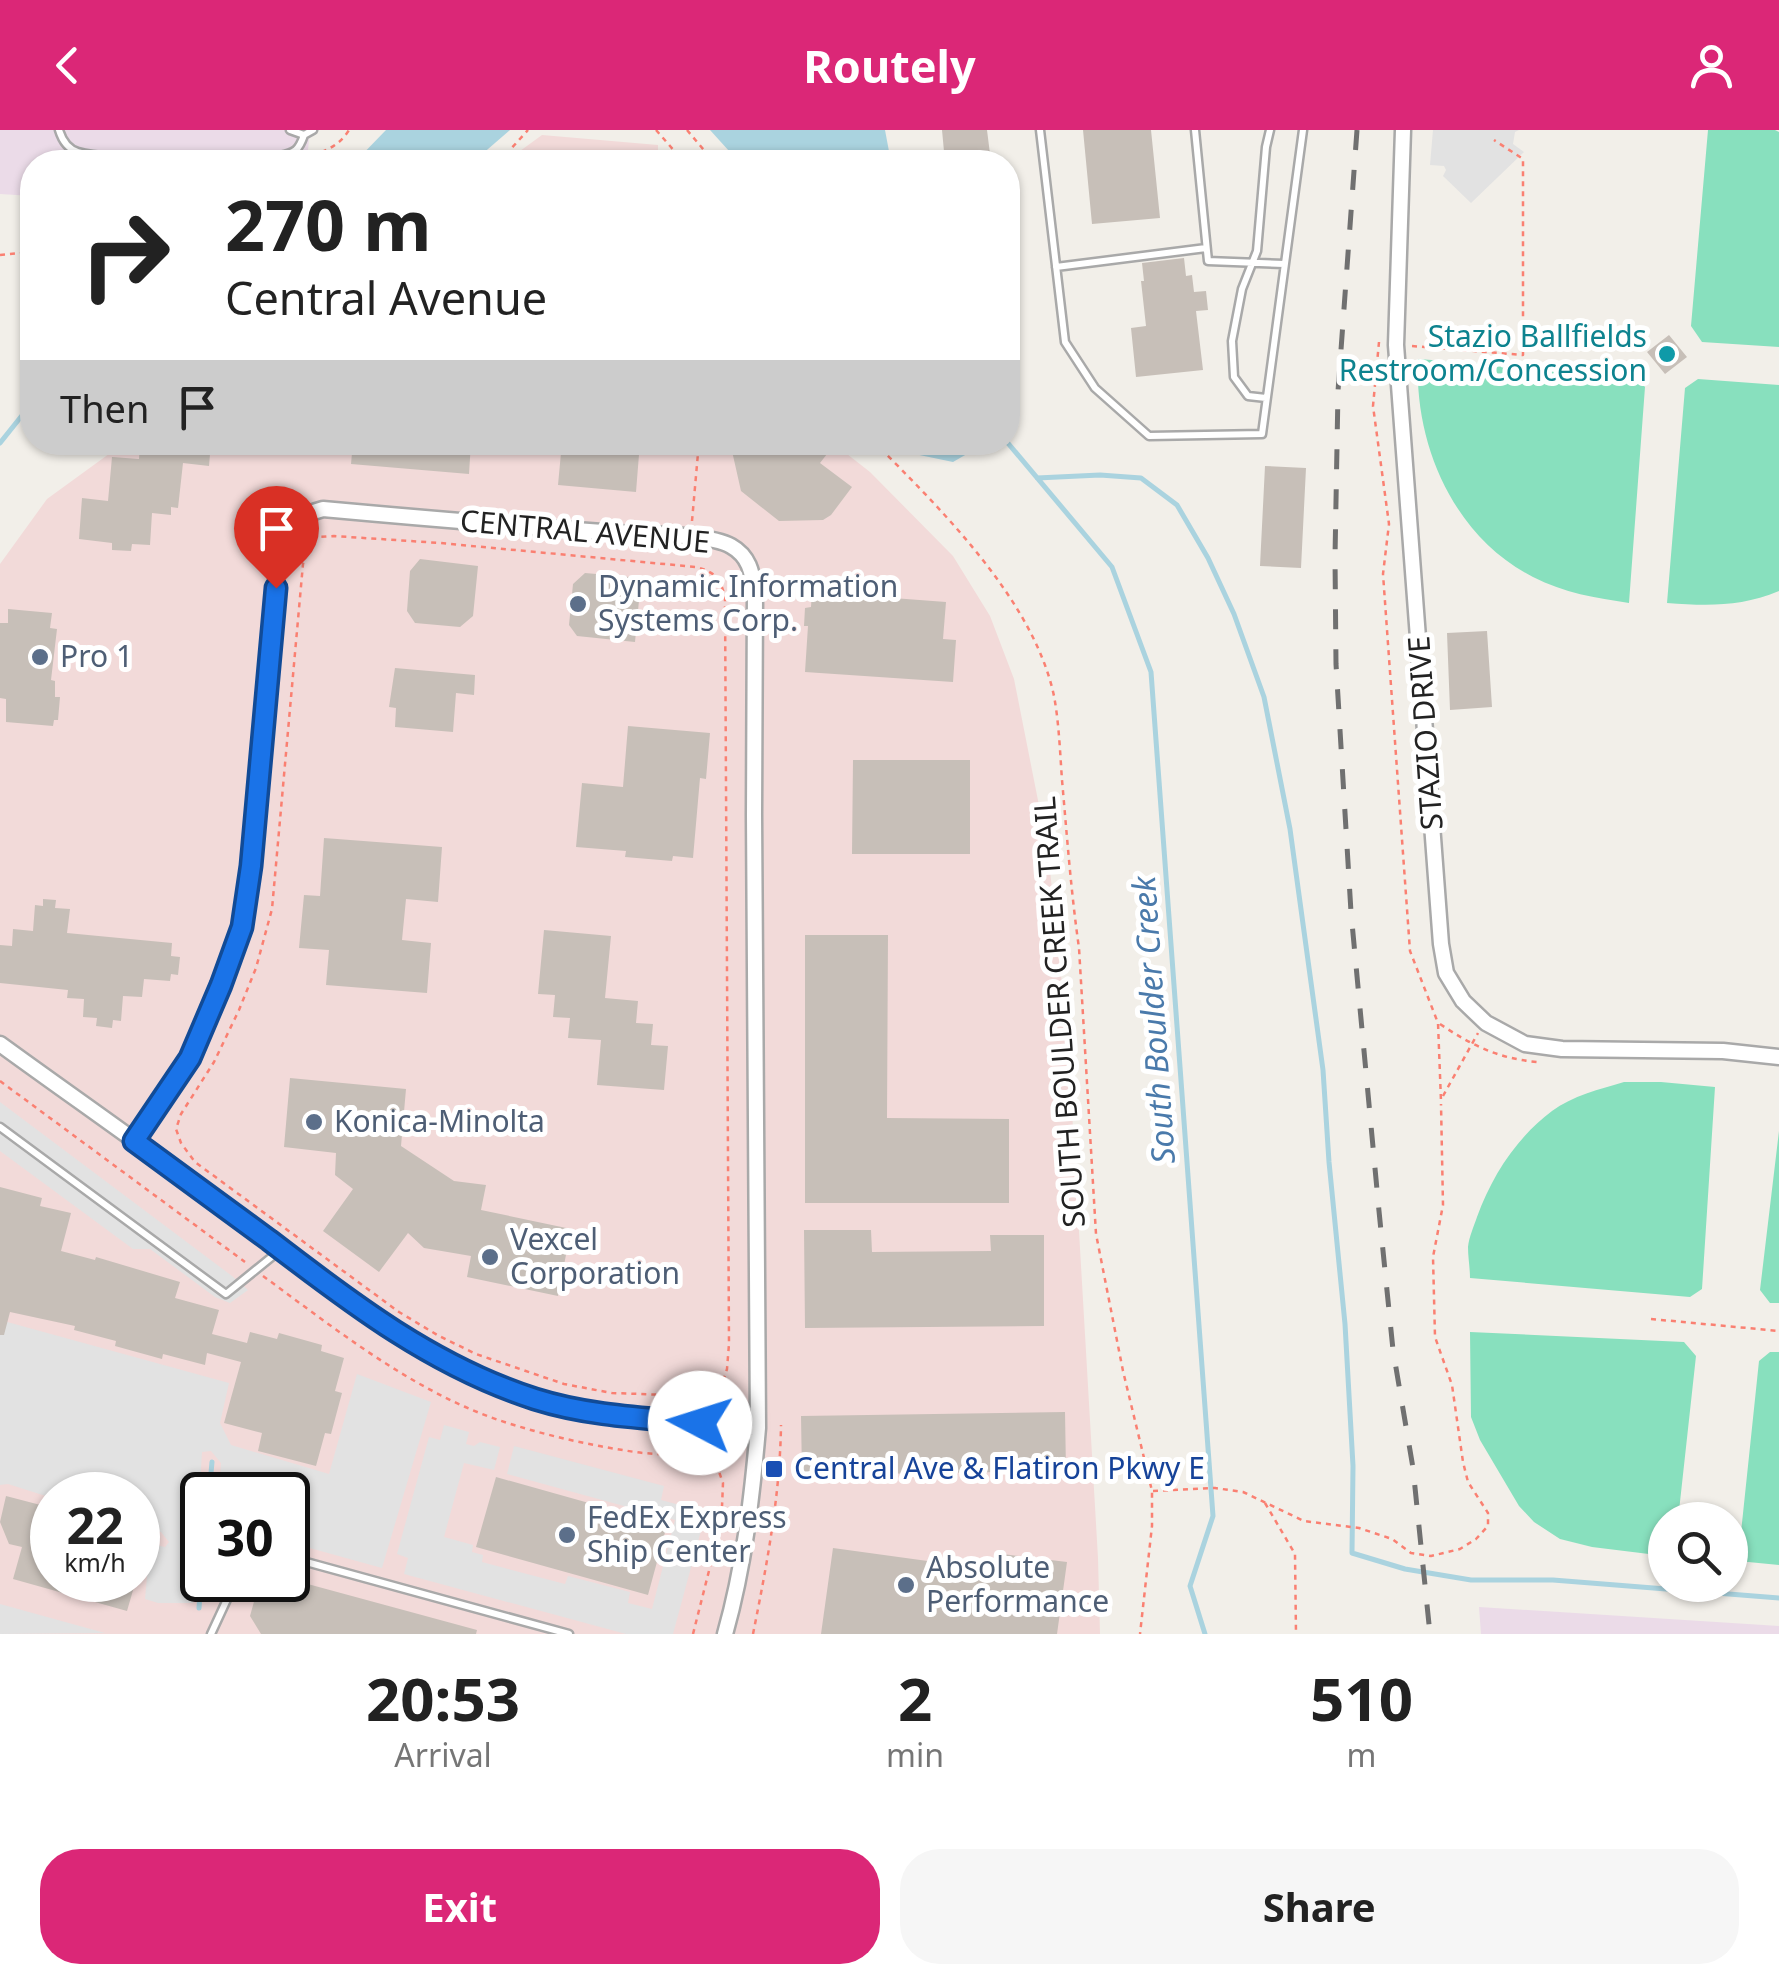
<!DOCTYPE html>
<style>
:root{--surface:#fff;--page:#f6f6f6;--text:#222;--muted:#767676;--accent:#db2777}
body{margin:0;font-family:"Noto Sans",sans-serif;background:var(--page);color:var(--text);height:100vh;display:flex;flex-direction:column;font-size:38px;white-space:nowrap}
*{box-sizing:border-box;margin:0}
p{font-size:32px;color:var(--muted)}
.icon{flex:none;width:55px;height:55px;fill:none;stroke:currentColor;stroke-width:2;stroke-linecap:round;stroke-linejoin:round}
.map{position:relative;height:1504px;overflow:hidden}
.side{display:flex;flex-direction:column;background:var(--surface);flex:1}
.side>*{flex:none}
.hud{position:absolute;left:20px;top:20px;width:1000px;height:305px;border-radius:40px;box-shadow:0 2px 8px #0004;background:#fff;color:var(--text);overflow:hidden}
.buttons{position:absolute;left:1648px;top:1372px;display:grid;gap:20px}
.buttons a{display:grid;place-items:center;width:100px;height:100px;border-radius:50%;background:var(--surface);box-shadow:0 2px 8px #0004;font-size:50px}
.speed{position:absolute;left:30px;top:1342px;display:flex;gap:20px;font-size:50px;font-weight:700;text-align:center}
.speed>*{display:grid;place-content:center;width:130px;height:130px;border-radius:50%;background:var(--surface);box-shadow:0 2px 8px #0004;line-height:1}
.speed small{font-size:25px;font-weight:400}
.speed .limit{border:5px solid #111;border-radius:15px;background:#fff;color:#111}
.pin{position:absolute;display:grid;place-items:center;width:85px;height:85px;color:#fff;margin:-102px -42px;border-radius:50% 50% 50% 0;rotate:-45deg;box-shadow:0 0 10px #0007}
.pin .icon{rotate:45deg}
.me{position:absolute;width:110px;margin:-55px;rotate:275deg;stroke-linejoin:round;filter:drop-shadow(0 0 8px #0008)}
.turn{display:flex;align-items:center;gap:35px;height:210px;padding:0 40px;font-size:45px}
.turn .icon{width:130px;height:130px;stroke-width:2.5}
.turn b{display:block;font-size:70px;line-height:85px}
.then{display:flex;align-items:center;height:95px;padding:0 40px;background:#0003;gap:20px;font-size:38px}
.eta{display:flex;justify-content:space-evenly;align-items:center;height:170px;text-align:center}
.eta b{font-size:60px;font-weight:700;line-height:70px}
.cta{display:flex;gap:20px;margin-top:auto;padding:20px 40px}
.cta a{flex:1;height:115px;border-radius:40px;background:var(--accent);color:#fff;font-size:40px;font-weight:700;line-height:115px;text-align:center}
.cta a+a{background:var(--page);color:var(--text)}
header{display:flex;justify-content:space-between;align-items:center;height:130px;padding:0 40px;background:var(--accent);color:#fff;font-size:45px;font-weight:700}
.map>svg:first-child{display:block}
.commercial{fill:#f2dad9;fill-rule:evenodd}
.industrial{fill:#ebdbe8}
.pitch{fill:#88e0be}
.parking{fill:#e2e2e2}
.water{fill:#aad3df}
.lines{fill:none;stroke-linecap:round;stroke-linejoin:round}
.stream{stroke:#aad3df;stroke-width:5}
.building{fill:#c7bfb8}
.service-casing{stroke:#a9a9a9;stroke-width:11}
.minor-casing{stroke:#a9a9a9;stroke-width:19}
.path{stroke:#fa8072;stroke-width:2.5;stroke-dasharray:5 5;stroke-linecap:butt}
.service{stroke:#fff;stroke-width:6}
.minor{stroke:#fff;stroke-width:14}
.rail{stroke:#707070;stroke-width:5;stroke-dasharray:20 20;stroke-linecap:butt}
.route-casing{stroke:#114b97;stroke-width:25}
.route{stroke:#1a73e8;stroke-width:18}
.culture-dot{fill:#0f9aa8;stroke:#fff;stroke-width:4}
.service-dot{fill:#5c6f8a;stroke:#fff;stroke-width:4}
.transit-dot{fill:#1a4fb4;stroke:#fff;stroke-width:4}
.labels{text-anchor:middle;stroke-width:10;stroke-linejoin:round;paint-order:stroke}
.culture-label{font-size:30px;fill:#0d838f;stroke:#fff;text-anchor:end}
.street-label{font-size:30px;fill:#222;stroke:#fff}
.service-label{font-size:30px;fill:#4e5e75;stroke:#fff;text-anchor:start}
.transit-label{font-size:30px;fill:#164399;stroke:#fff;text-anchor:start}
.water-label{font-size:32px;font-style:italic;fill:#4a7aab;stroke:#fff}
</style>
<header><svg class="icon" aria-label="back" viewBox="0 0 24 24"><path d="M15 5l-7 7 7 7"/></svg>Routely<svg class="icon" aria-label="person" viewBox="0 0 24 24"><circle cx="12" cy="8" r="4"/><path d="M4 21q1-7 8-7t8 7"/></svg></header>
<div class="map">
<svg width="1779" height="1504" viewBox="0 0 1779 1504">
<rect width="100%" height="100%" fill="#f2efe9"/>
<path class="commercial" d="M542 5 658 15V32H505Z
M124 313H833L870 342 953 426 990 486 1014 549 1048 721 1068 912 1098 1428 1100 1504H0V434L47 369ZM52 1365H138V1450H52ZM202 1365H288V1450H202Z"/>
<path class="industrial" d="M0 0H310L308 20 235 32H32V66L0 64Z
M1479 1477 1779 1496V1504H1481Z"/>
<path class="pitch" d="M1708 0H1775L1779 2V217L1702 212 1691 196Z
M1418 229 1634 245 1645 257 1629 473C1596 468 1564 463 1533 447 1454 407 1414 315 1418 229Z
M1698 249 1779 255V461C1740 477 1708 476 1667 473L1685 258Z
M1624 952H1661L1715 957 1702 1159 1690 1167 1470 1148C1470 1138 1468 1127 1468 1117 1469 1107 1474 1096 1477 1087 1492 1046 1516 1008 1552 981 1572 966 1600 959 1624 952Z
M1779 1001V1173H1770L1760 1160Z
M1470 1202 1684 1212 1696 1226 1678 1390H1665V1426L1592 1417 1560 1409 1534 1392 1519 1376 1480 1310 1471 1287Z
M1770 1222H1779V1435L1738 1431 1759 1231Z"/>
<path class="parking" d="M1433 0H1519L1515 2 1513 14 1524 22 1471 73 1443 46 1446 40 1444 36 1430 35Z
M0 972 232 1146 248 1160 230 1173 215 1167 150 1119H133L0 1021Z
M0 1190 229 1253 220 1293 231 1315 329 1344 357 1244 431 1272 382 1438 288 1412V1365H219L221 1333 211 1321 202 1322 193 1473H158L145 1469 150 1414 165 1417 169 1412 161 1402 138 1395V1365H52V1368L8 1354 0 1355Z
M444 1295 469 1302 466 1314 474 1316 480 1312 500 1317 494 1340 464 1333 444 1407 473 1415 472 1422 483 1425 482 1432 565 1454 568 1446 630 1462 628 1473 652 1479 675 1390 507 1344 514 1316 664 1356 661 1370 706 1382 673 1504H626L404 1444 408 1428 397 1424 429 1307 440 1310Z
M0 1474 105 1503 0 1504Z"/>
<path class="water" d="M386 0H510L473 32H355Z
M710 0H885L891 32H739Z
M897 313H986L953 332 905 322Z"/>
<g class="lines">
<path class="stream" d="M1007 312 1112 437 1151 542 1213 1386 1190 1456 1205 1504
M0 313 32 273
M1037 348 1100 345 1141 348 1177 375 1208 428 1234 484 1264 567 1290 699 1323 940 1329 1032 1345 1194 1353 1336 1352 1423 1405 1439 1471 1450H1553L1779 1468
M209 1365 212 1332
M199 1478 202 1435"/>
</g>
<path class="building" d="M942 0H987L991 32H945Z
M1083 0H1151L1160 88 1092 94Z
M1184 128 1186 146 1192 145 1194 162 1206 161 1208 180 1196 181 1203 240 1136 247 1131 198 1146 196 1141 151H1144L1142 133Z
M1669 205 1687 227 1665 244 1647 222Z
M140 312H211L209 336 183 333 178 378 171 377V385L152 383 150 415 132 414 131 421 112 420V413L79 409 82 368 108 371 112 327 139 329Z
M353 312H471L469 344 351 334Z
M562 312H640L636 362 558 355Z
M739 312H811L827 324 820 333 852 357 831 385 823 390 779 391 741 361 732 321Z
M1265 336 1306 338 1301 438 1260 436Z
M420 429 478 436 473 486 460 497 415 493 407 481 410 441Z
M585 443 630 447 640 460 635 512 577 506 569 495 573 454Z
M839 458 854 459 853 465 946 472 943 509 956 510 953 552 805 542 808 496H804L805 478 811 477 812 460 838 462Z
M8 479 52 483 50 498 57 499 51 550 55 551V567H60L58 590H54L53 596 6 592V569L0 568V493H8Z
M1487 501 1492 577 1450 580 1447 503Z
M395 538 475 545 474 565 456 563 453 602 395 597 396 578 389 577Z
M628 596 710 603 706 649 700 648 693 728 673 726 672 731 625 727 626 721 576 717 582 653 623 657Z
M853 630H970V724H852Z
M324 708 442 717 438 772 406 769 402 810 431 813 427 863 326 855 329 820 299 818 304 765 320 766Z
M43 769 56 770 55 778 70 779 67 803 172 813 171 826 180 827 178 845 171 844 170 851 144 849 142 867 123 866 121 891 113 890 112 898 96 896 97 888 83 887 84 869 67 868 68 860 0 853V815L12 816 13 799 33 801 35 775 43 776Z
M544 800 611 806 605 868 638 871 636 893 653 894 651 915 668 916 664 960 597 955 601 910 568 908 570 888 553 887 555 865 538 864Z
M805 805H888L887 988 1009 989V1073H805Z
M290 948 406 959 401 1016 454 1051 486 1055 481 1080 571 1099 558 1166 467 1147 471 1126 424 1118 408 1103 379 1142 323 1101 353 1059 335 1045 336 1023 284 1017Z
M0 1057 42 1068 40 1076 71 1083 61 1121 95 1130 96 1127 180 1152 175 1168 219 1180 212 1204 247 1213 250 1202 277 1209 279 1203 322 1215 321 1221 344 1228 335 1261 342 1263 331 1304 325 1303 316 1336 258 1321 262 1303 224 1293 241 1232 207 1223 205 1235 163 1224 162 1229 115 1216 116 1211 74 1200 75 1196 10 1182 4 1205H0Z
M804 1100H871L872 1122 991 1121 990 1105H1044V1196L805 1198Z
M1065 1282 1066 1341 802 1345 801 1286Z
M496 1347 667 1395 648 1465 476 1417Z
M6 1366 52 1378V1450H136L127 1481 13 1449 22 1417 9 1414 0 1392Z
M833 1418 993 1440 995 1423 1067 1432 1057 1504H821Z
M260 1450H293L477 1500 476 1504H261L250 1486Z"/>
<g class="lines">
<g class="service-casing">
<path id="service" d="M59 0C62 10 68 19 78 22 93 27 110 26 125 27 176 29 228 27 280 26 295 23 299 20 304 5
M290 0 304 5 313 0
M1040 0 1065 212 1095 258 1149 306 1262 304 1303 0
M1195 0 1208 131 1284 134
M1056 137 1206 118
M1266 268 1248 266 1234 247 1232 211 1242 159 1257 121 1266 17 1270 0
M0 997 226 1164 279 1121
M288 1427 569 1504
M211 1504 236 1450"/>
</g>
<g class="minor-casing">
<path id="minor" d="M1403 0 1396 215 1441 814 1446 843 1463 871 1486 893 1525 914 1562 919 1723 921 1779 927
M0 914C70 965 141 1014 210 1066 313 1143 413 1233 539 1270 610 1290 685 1292 758 1298
M134 1011 190 928 221 855 241 797 251 736 278 427C286 398 293 387 323 379 421 388 518 396 616 403 644 405 708 403 731 416 749 426 752 442 755 461L754 685 758 1298C752 1368 744 1437 725 1504"/>
</g>
<path class="path" d="M656 0 684 32
M687 0 714 32
M303 29C322 22 338 18 349 0
M499 32 528 0
M0 125 32 122
M1379 212 1373 276 1389 394 1383 444 1410 821 1438 893 1441 971
M1412 216 1523 225V29L1494 10
M874 312C941 379 1034 471 1054 566 1059 593 1060 622 1062 650 1067 706 1071 762 1079 818L1096 1104 1123 1241 1152 1361V1396L1140 1504
M692 391 699 312
M1440 894C1471 915 1499 929 1538 932
M0 951 245 1132
M1443 966 1478 903
M263 1146C341 1203 420 1267 514 1295 553 1307 594 1316 635 1322 663 1326 692 1322 717 1338
M1651 1189 1779 1201
M720 1260 727 1239 729 1214 725 467C720 448 715 442 696 437L440 413 334 406 315 407 308 416 303 434 272 779 256 838 239 880 214 932 181 984 176 999 181 1013 195 1032 399 1182 439 1206 476 1224 564 1254 612 1263 697 1266 720 1260 737 1268 736 1283
M1153 1361 1215 1358 1243 1362 1304 1391 1359 1398 1392 1409 1411 1423 1431 1426 1460 1419 1476 1409 1488 1396V1383L1468 1352 1463 1332 1452 1255 1435 1207 1433 1127 1443 1075 1441 974
M1265 1373 1295 1424 1296 1504
M693 1504 714 1421 722 1377 723 1353 718 1339 731 1327 733 1311
M753 1504C767 1434 780 1366 781 1295"/>
<use href="#service" class="service"/>
<use href="#minor" class="minor"/>
<path class="rail" d="M1357 0 1338 261 1335 427 1336 534 1351 782 1379 1081 1393 1220 1413 1338 1430 1504"/>
</g>
<g class="lines">
<g class="route-casing">
<path id="route" d="M276 458 251 736 242 797 221 855 190 928 134 1011C179 1044 224 1077 269 1110 352 1174 435 1237 535 1269 589 1286 645 1288 700 1293"/>
</g>
<use href="#route" class="route"/>
</g>
<circle class="culture-dot" cx="1667" cy="224" r="10"/>
<g class="service-dot">
<circle cx="578" cy="474" r="10"/>
<circle cx="40" cy="527" r="10"/>
<circle cx="314" cy="992" r="10"/>
<circle cx="490" cy="1127" r="10"/>
<circle cx="567" cy="1405" r="10"/>
<circle cx="906" cy="1455" r="10"/>
</g>
<rect class="transit-dot" x="764" y="1329" width="20" height="20" rx="5"/>
<g class="labels">
<g class="culture-label">
<text x="1647" y="217">Stazio Ballfields<tspan x="1647" dy="34">Restroom/Concession</tspan></text>
</g>
<g class="street-label">
<text transform="translate(585 402) rotate(5)" y="10">CENTRAL AVENUE</text>
<text transform="translate(1426 603) rotate(-94)" y="10">STAZIO DRIVE</text>
<text transform="translate(1060 882) rotate(-94)" y="10">SOUTH BOULDER CREEK TRAIL</text>
</g>
<g class="service-label">
<text x="598" y="467">Dynamic Information<tspan x="598" dy="34">Systems Corp.</tspan></text>
<text x="60" y="537">Pro 1</text>
<text x="334" y="1002">Konica-Minolta</text>
<text x="510" y="1120">Vexcel<tspan x="510" dy="34">Corporation</tspan></text>
<text x="587" y="1398">FedEx Express<tspan x="587" dy="34">Ship Center</tspan></text>
<text x="926" y="1448">Absolute<tspan x="926" dy="34">Performance</tspan></text>
</g>
<g class="transit-label">
<text x="794" y="1349">Central Ave &amp; Flatiron Pkwy E</text>
</g>
<g class="water-label">
<text transform="translate(1154 890) rotate(-94)" y="11">South Boulder Creek</text>
</g>
</g>
</svg>
<div class="buttons">
<a><svg class="icon" aria-label="search" viewBox="0 0 24 24"><circle cx="10" cy="10" r="6"/><path d="M15 15l6 6"/></svg></a>
</div>
<div class="speed"><div>22<small>km/h</small></div><div class="limit">30</div></div>
<div class="pin" style="left:276px;top:458px;background:#d93025"><svg class="icon" aria-label="arrive" viewBox="0 0 24 24"><path d="M6 21V4h12l-3 4 3 4H6"/></svg></div>
<svg class="me" style="left:700px;top:1293px" viewBox="-20 -20 40 40"><circle r="19" fill="#fff"/><path d="M0-13L10 11 0 6-10 11z" fill="#1a73e8"/></svg>
<div class="hud">
<div class="turn"><svg class="icon" aria-label="right" viewBox="0 0 24 24"><path d="M7 20v-9h11M14 6l5 5-5 5"/></svg><div><b>270 m</b>Central Avenue</div></div>
<div class="then">Then<svg class="icon" aria-label="arrive" viewBox="0 0 24 24"><path d="M6 21V4h12l-3 4 3 4H6"/></svg></div>
</div>
</div>
<section class="side">
<div class="eta">
<div><b>20:53</b><p>Arrival</p></div>
<div><b>2</b><p>min</p></div>
<div><b>510</b><p>m</p></div>
</div>
<div class="cta"><a>Exit</a><a>Share</a></div>
</section>
